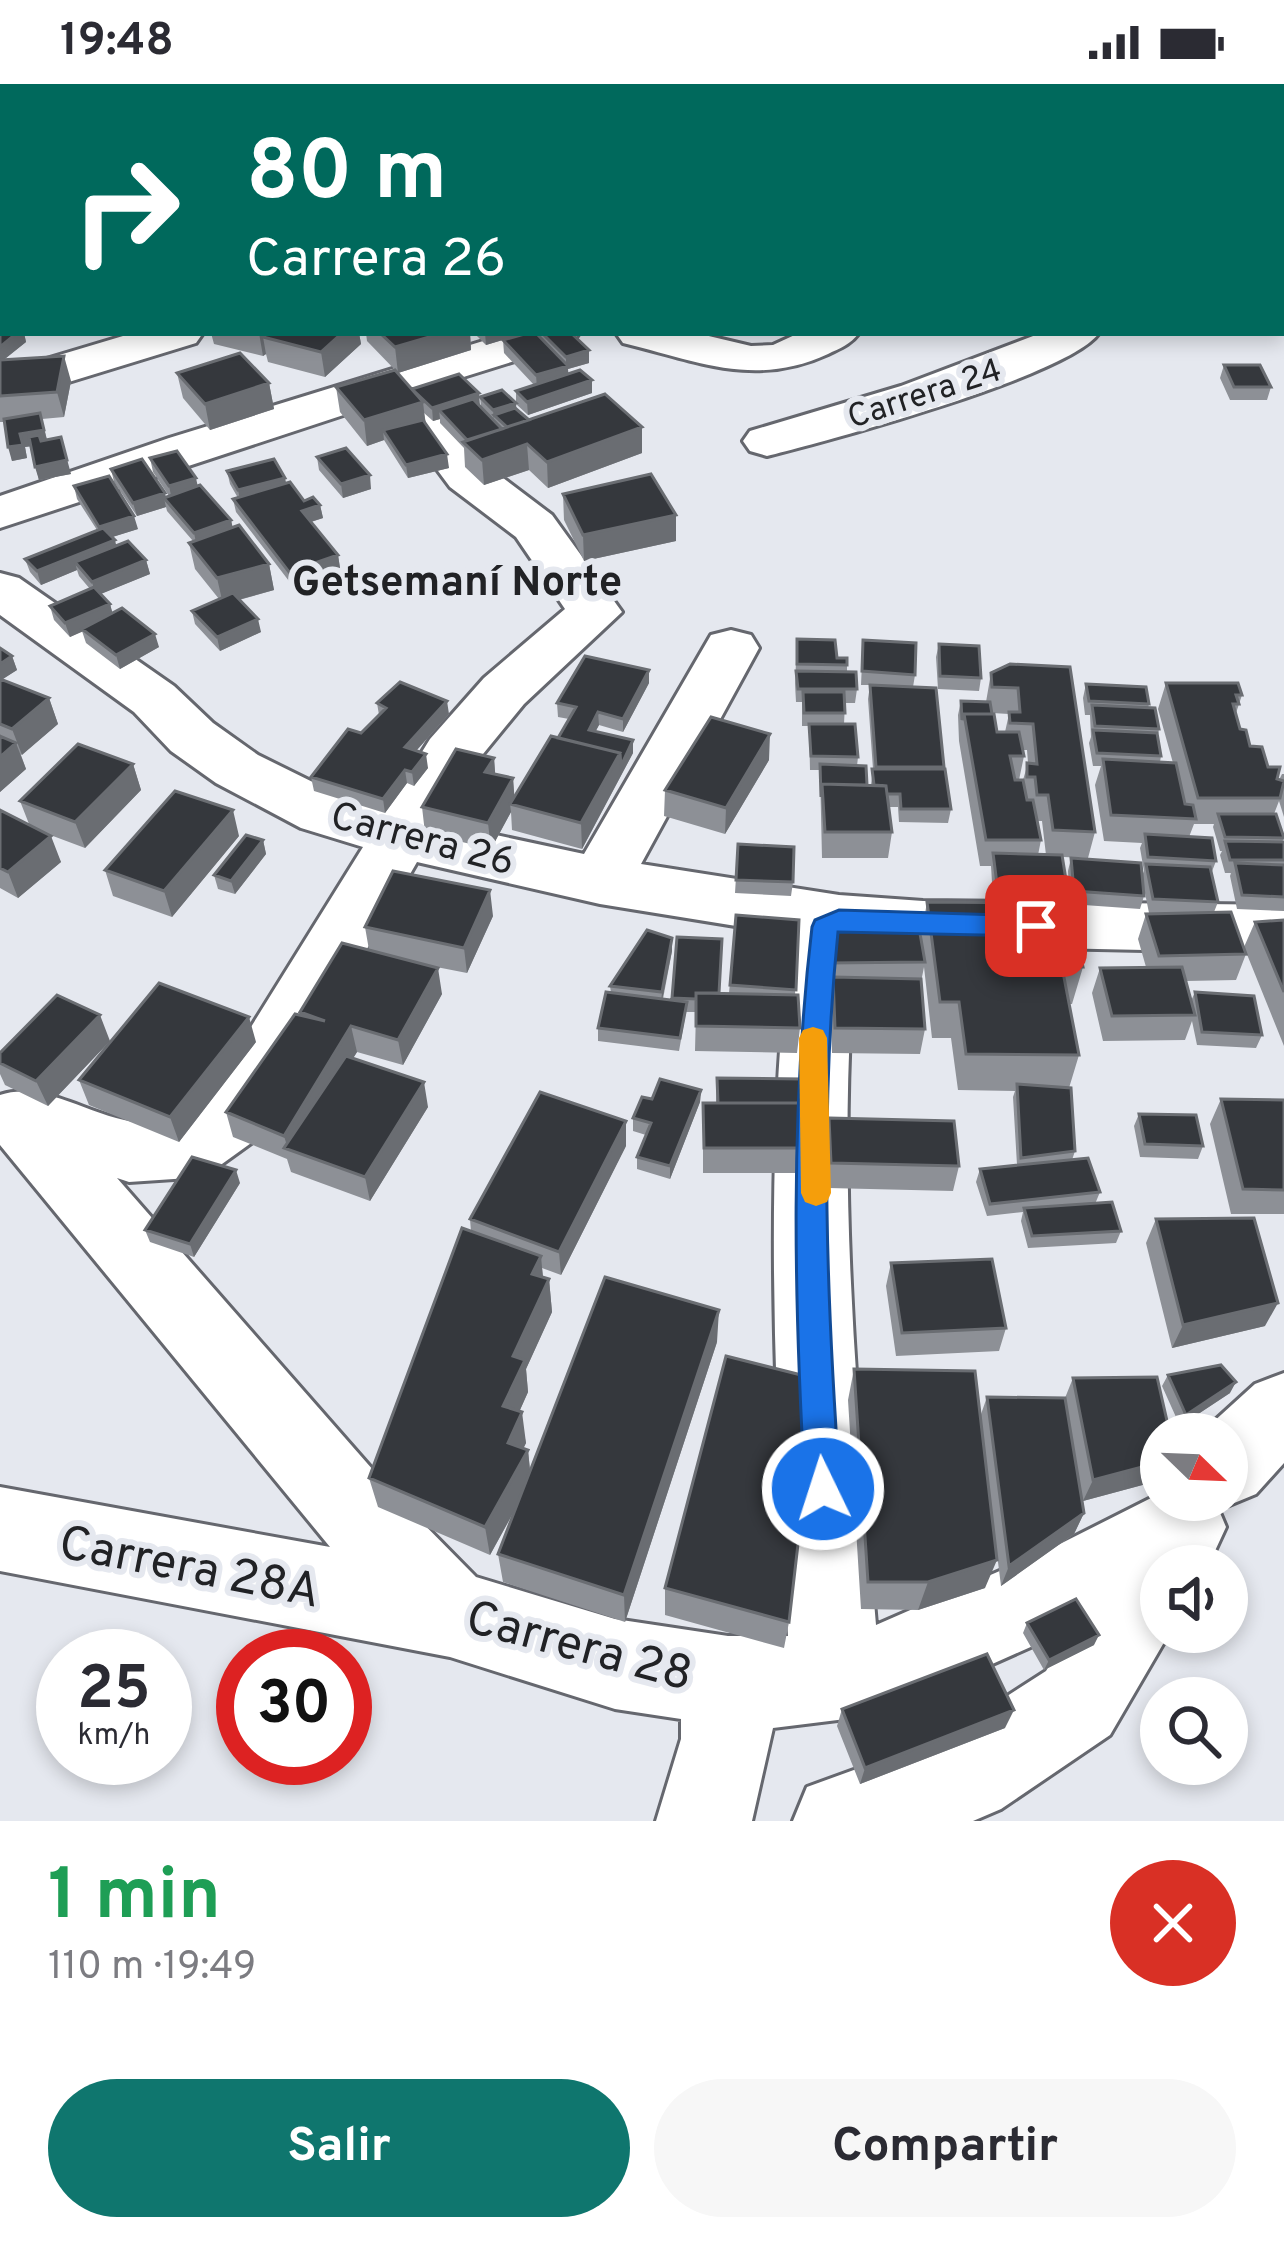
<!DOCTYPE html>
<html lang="es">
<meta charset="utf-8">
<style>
:root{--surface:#fff;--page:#f7f7f7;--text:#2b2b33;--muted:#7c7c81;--accent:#0f766e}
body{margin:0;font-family:Overpass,sans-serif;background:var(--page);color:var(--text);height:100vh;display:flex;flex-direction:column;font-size:45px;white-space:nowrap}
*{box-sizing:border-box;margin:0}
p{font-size:39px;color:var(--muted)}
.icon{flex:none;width:66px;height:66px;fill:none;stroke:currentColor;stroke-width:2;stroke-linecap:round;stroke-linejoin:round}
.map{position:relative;height:1737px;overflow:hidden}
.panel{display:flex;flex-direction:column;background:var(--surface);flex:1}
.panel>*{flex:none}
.hud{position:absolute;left:0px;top:0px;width:1284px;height:252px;box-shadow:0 6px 18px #0003;background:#00695c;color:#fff;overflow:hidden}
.needle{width:78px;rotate:113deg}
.tools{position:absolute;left:1140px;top:1329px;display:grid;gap:24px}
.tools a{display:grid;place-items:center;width:108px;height:108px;border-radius:50%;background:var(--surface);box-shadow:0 6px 18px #0003;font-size:60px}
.speed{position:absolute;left:36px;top:1545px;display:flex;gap:24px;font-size:60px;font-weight:700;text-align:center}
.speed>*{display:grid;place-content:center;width:156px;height:156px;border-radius:50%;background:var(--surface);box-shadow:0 6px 18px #0003;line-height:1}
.speed small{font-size:30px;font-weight:400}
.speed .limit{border:18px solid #d22;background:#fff;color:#111}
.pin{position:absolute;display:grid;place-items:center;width:102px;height:102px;color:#fff;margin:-51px;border-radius:24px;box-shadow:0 6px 18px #0006}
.me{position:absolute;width:132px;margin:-66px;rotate:356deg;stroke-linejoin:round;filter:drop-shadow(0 0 9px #0008)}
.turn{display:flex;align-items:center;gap:42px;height:252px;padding:0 48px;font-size:54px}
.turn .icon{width:156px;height:156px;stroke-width:2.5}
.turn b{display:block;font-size:84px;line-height:102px}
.round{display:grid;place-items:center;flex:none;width:126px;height:126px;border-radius:63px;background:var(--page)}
.head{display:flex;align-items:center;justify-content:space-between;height:204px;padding:0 48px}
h1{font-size:72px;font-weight:700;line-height:90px;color:#1e9e55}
.action{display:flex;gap:24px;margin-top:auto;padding:24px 48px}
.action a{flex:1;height:138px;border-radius:72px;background:var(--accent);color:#fff;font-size:48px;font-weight:700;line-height:138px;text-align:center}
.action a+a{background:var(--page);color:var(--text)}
.status{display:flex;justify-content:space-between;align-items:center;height:84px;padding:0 60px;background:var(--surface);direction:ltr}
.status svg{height:33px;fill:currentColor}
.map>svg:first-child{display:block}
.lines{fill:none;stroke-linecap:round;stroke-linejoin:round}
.minor-casing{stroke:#65676e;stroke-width:6}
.minor{fill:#fff;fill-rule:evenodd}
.wall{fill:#8d9096;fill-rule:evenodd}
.shaded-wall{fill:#6a6d72}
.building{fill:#35383d;stroke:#6a6d72;stroke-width:3}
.route{fill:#1a73e8;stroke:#114b97;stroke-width:3}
.slow{fill:#f59e0b}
.labels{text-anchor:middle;stroke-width:12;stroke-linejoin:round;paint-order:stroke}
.far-street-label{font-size:33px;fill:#212225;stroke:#e5e8ef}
.street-label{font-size:39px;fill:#212225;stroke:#e5e8ef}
.neighbourhood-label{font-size:42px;font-weight:bold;fill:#212225;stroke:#e5e8ef}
.near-street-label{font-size:48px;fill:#212225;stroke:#e5e8ef}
</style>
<div class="status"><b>19:48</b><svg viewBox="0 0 49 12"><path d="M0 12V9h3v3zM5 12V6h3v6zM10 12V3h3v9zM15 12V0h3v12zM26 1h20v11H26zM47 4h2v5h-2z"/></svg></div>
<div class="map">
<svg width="1284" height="1737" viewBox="0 0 1284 1737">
<rect width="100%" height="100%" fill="#e5e8ef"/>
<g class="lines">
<g class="minor-casing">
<path id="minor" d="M518 0H577L579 3H520Z
M133 249H203L196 259 46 305 0 312V284L26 281Z
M509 249H579L572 259 425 305 486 381 552 431 622 528 524 620 474 681 440 739 584 770 711 551 731 546 751 551 759 564 641 780 839 811 923 817 1284 821V869L856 860C835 1087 857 1315 876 1541L1050 1465 1161 1409V1416H1227V1350H1200L1255 1300 1284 1289V1379L1256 1410 1227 1422 1215 1417 1226 1443 1208 1482H1161V1548H1170L1110 1651 1001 1725 973 1737H793L807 1703 942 1654 1046 1587 1071 1545 878 1631 773 1644 752 1737H656L681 1655V1635L615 1625 450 1573 0 1487V1403L330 1463 0 1061V1011C56 992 116 1057 176 1034 187 1030 198 1019 208 1012L363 763 301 744 216 699 171 667 134 628 0 531V489L19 494 174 602 213 639 258 671 345 714 386 726 430 655 484 594 565 525 516 453 450 403 386 317 0 444V412L169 354ZM417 778 600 820 791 851C762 1084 776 1318 788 1552H728L615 1535 476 1493 395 1411 117 1094 129 1098 189 1094 215 1085 258 1054Z
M616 249H696L751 262 773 261 799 249H859C850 261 840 264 828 270 755 304 697 277 623 259Z
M1041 249H1099C1069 292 827 357 767 372L750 367 743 357 750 347 901 302Z"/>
</g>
<use href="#minor" class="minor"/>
</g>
<path class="wall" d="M158 0H222L224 3H174Z
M271 0H343V3H272Z
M0 199H3V249H24L26 258 4 275 71 297 64 333 42 335 47 356 71 390 39 396 31 362 25 363 27 374 12 377 5 338H0Z
M211 249H359L361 260 325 293 268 278 266 270 263 272 214 260Z
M366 249H470L471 266 398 289 367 257Z
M474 249H519V251L486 261Z
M539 249H571L589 279 568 285V290L592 296V309L528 331 516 320V307L534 301 504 269 503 256 540 253Z
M1224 281 1271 303 1267 316H1230L1220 294Z
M177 289 269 299 274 325 210 346 183 314Z
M336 303 412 306 481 323 480 313 516 319V325L529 336 642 369 548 404 529 386 484 401 465 383 464 364 440 339V335L433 337 424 329 426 339 449 384 408 394 384 356 367 362 340 328Z
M317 373 371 405 343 414 319 386Z
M150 374 198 402 231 436 232 443 269 480 274 506 239 516 261 548 220 567 195 540 192 527 219 515 195 485 189 459 193 457 167 427 166 423 137 432 114 398 111 385 166 413 169 412 153 388Z
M227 387 286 399 304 417 320 421 323 434 311 438 338 471 340 484 292 501 236 428 233 415 238 414 230 400Z
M74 402 138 445 112 453 116 462 146 476 150 490 100 510 110 520 112 529 159 563 120 585 86 559 82 547 70 553 54 536 50 522 90 505 79 492 77 486 41 501 30 488 25 475 97 446 77 415Z
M563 410 676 431V457L584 477 564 436Z
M797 555 837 574H847V587L857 605 855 619H845L844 640 858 673 857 682 867 701H871L873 685 868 615 870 601H861L863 556 915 591 913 603 944 683 951 725 948 739 899 738 898 723H889L892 748 888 774H822L820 686H810L809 642H802V618H796L795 600Z
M939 560 981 594 979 607 938 605 936 573Z
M0 564 12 572 17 586 2 595 49 614 58 640 21 671 26 685 0 708Z
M1010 580 1095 748 1088 774 1063 773 1067 802 1063 816 993 814 991 782H980L959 657 958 631 961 617 986 618 991 589ZM992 629 1009 630 1005 648H997ZM1023 666H1027L1028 679 1023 696H1019L1024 672ZM1038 737H1042L1046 771H1038L1041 756Z
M649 586V599L623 648 599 641 595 648 633 669 582 765 512 746 511 728 491 765 425 749 422 723 494 674 495 690 513 694 514 713 558 654 569 635 558 633 557 619Z
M1166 599 1242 611 1236 629 1240 645 1250 662 1277 695 1279 696 1282 690H1284V733L1279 717 1274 730 1284 754 1282 758H1284V827L1237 825 1230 792 1231 789H1225L1220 771 1222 767H1220L1213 743 1214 740H1194L1189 753 1216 777 1211 790 1218 818 1214 828 1246 870 1236 896 1186 897 1191 917 1195 908 1262 951 1256 964 1197 961 1192 937 1185 956 1103 957 1092 909 1100 884 1146 883 1138 855 1146 830 1163 829H1149L1143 799 1144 812 1140 825 1070 820 1068 787 1071 774 1142 792 1144 787 1140 764 1142 759 1104 757 1095 701 1101 682H1093L1089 659 1091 653 1090 631H1085L1083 614 1086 600 1149 620 1148 624 1159 645 1158 651 1161 672 1160 678 1173 679 1158 625Z
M377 619 449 630 416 667 428 684 414 702 407 699 385 729 314 707 311 693 361 649 379 631Z
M769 676 725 750 664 732 665 706Z
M133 680 141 706 85 764 45 749 61 778 18 814 0 804V726L29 740 20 717Z
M239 752 172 833 113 812 105 786Z
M263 756 266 770 235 810 218 805 214 791Z
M738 760 793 798 791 812 735 809Z
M927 818 1052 849 1083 883 1072 920H1069L1079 971 1069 1004 1075 1067 1072 1076 1100 1108 1095 1120 1121 1147 1116 1159 1028 1164 1021 1137 1023 1128 987 1132 976 1098 980 1085 1017 1081 1013 1013 1015 1007 958 1006 951 954H932L924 883 921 898 925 945 920 970 832 969 830 918 832 905H825L826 865 829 839 921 853Z
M736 831 799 836 795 911 800 944 797 969 695 967 696 928H686L679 967 598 957V944L611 909 610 902 672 854V867L663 915 672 916 677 853 719 909H729Z
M493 832 467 889 416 879 442 910 403 981 357 968 353 974 428 1023 370 1117 291 1088 287 1075 233 1053 226 1028 301 932 300 928 369 866 365 843Z
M1284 836V962L1244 863 1255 838Z
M110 957 48 1022 5 1001 0 990V969Z
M256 958 179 1058 89 1021 79 996Z
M717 994 804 1019 818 1064 814 1089H703V1019H716Z
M701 1006 700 1018 670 1095 637 1085V1073L646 1051 633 1047V1034L652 1015Z
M1221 1015 1284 1016V1130H1231L1210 1040Z
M1139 1030 1203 1062 1198 1075 1140 1073 1134 1042Z
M829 1034 959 1082 953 1107 828 1104 826 1059Z
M626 1062 561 1191 542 1184 543 1193 549 1195 552 1228 526 1285 528 1308 519 1328 526 1359 523 1364 528 1366 530 1387 717 1258 625 1538 503 1498 498 1470 516 1424 490 1471 378 1423 369 1394 471 1148 470 1135Z
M240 1099 194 1173 150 1158 145 1146Z
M1156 1135 1265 1242 1172 1264 1146 1159Z
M891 1179 1006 1244 999 1267 896 1272 886 1202Z
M854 1285 980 1333 987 1313 1065 1314 1073 1294 1161 1378V1396L1083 1417 1084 1429 1074 1450 1001 1502 990 1414 985 1504 918 1526 861 1525 848 1316Z
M1168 1291 1230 1309 1180 1342 1162 1302Z
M665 1504 789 1538 784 1564 665 1531Z
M1027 1539 1094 1561 1044 1586 1023 1549Z
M842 1625 1005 1644 860 1700 837 1642Z"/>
<path class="shaded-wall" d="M108 0H125L126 3H100Z
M322 0H343V3H318Z
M17 249H24L26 258 0 279V263Z
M259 249H290L263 253 266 270 263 272Z
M342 249H359L361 260 325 293 321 268Z
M443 249H470L471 266 398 289 395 263Z
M485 249H519V251L486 261Z
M589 266V279L568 285 569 295 537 304 536 291 566 283V273Z
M64 272 71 297 64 333 57 308Z
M592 296V309L528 331 527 318Z
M269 299 274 325 210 346 205 320Z
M479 309 480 322 439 326 440 335 433 337 432 324Z
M423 318 426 344 383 346 384 356 367 362 364 336Z
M516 319 517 332 494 331V339L493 326Z
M40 329 48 360 25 363 27 374 12 377 8 363Z
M642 343V369L548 404 547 378Z
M61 353 71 390 39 396 35 383Z
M527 360 529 386 484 401 482 376Z
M447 370 449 384 408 394 406 381Z
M370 391 371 405 343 414 341 400Z
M196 394 199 408 172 416 169 402Z
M285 394 288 407 241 420 238 406Z
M165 409 167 418 164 414 166 423 137 432 133 419Z
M320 421 323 434 304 440 302 427Z
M676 431V457L584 477 583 451Z
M134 432 138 445 103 456 99 443Z
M231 436 234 449 197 463 194 449Z
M115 456 118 469 75 478 77 486 41 501 37 487Z
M338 471 340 484 292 501 289 488Z
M146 476 150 490 96 512 92 498Z
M269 480 274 506 223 520 217 494Z
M110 520 114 534 70 553 65 539Z
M258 535 261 548 220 567 217 553Z
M155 550 159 563 120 585 116 571Z
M12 572 17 586 0 597V580Z
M649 586V599L623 648V635Z
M49 614 58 640 22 671 12 645Z
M447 617 449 630 407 677 405 663Z
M598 628 599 641 589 660V646Z
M770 650 769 676 725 750 726 724Z
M633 656V669L582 765 581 739 620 669Z
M16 659 26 685 0 708V673Z
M426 670 428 684 414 702 412 688Z
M494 674 496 700 485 688Z
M133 680 141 706 85 764 75 738Z
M405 686 407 699 385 729 383 715Z
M513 694 515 720H510L511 728 491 765 488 739Z
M233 726 239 752 172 833 164 807Z
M51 752 61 778 18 814 8 788Z
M263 756 266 770 235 810 231 797Z
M490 806 493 832 467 889 464 864Z
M672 854V867L661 921 662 908Z
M438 884 442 910 403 981 398 956Z
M100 931 110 957 48 1022 36 997Z
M249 933 256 958 179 1058 170 1033Z
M351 942 357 968 296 1068 288 1065 284 1052Z
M424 998 428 1023 370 1117 365 1093Z
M701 1006 700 1018 670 1095V1082Z
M626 1037V1062L561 1191 559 1168Z
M236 1086 240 1099 194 1173 190 1160Z
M541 1172 544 1205 532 1190Z
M549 1195 552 1228 526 1285 528 1308 508 1353 503 1322 513 1272Z
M1278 1219 1265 1242 1172 1264 1183 1241Z
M719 1226 717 1258 625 1538 624 1511Z
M1236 1298 1230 1309 1180 1342 1186 1331Z
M522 1328 526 1359 512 1389 508 1359Z
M528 1366 531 1396 490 1471 485 1443Z
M1161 1378V1396L1083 1417 1093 1396Z
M1084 1429 1074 1450 1001 1502 1009 1482Z
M997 1476 985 1504 918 1526 928 1498Z
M1099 1551 1094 1561 1044 1586 1049 1576Z
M1014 1626 1005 1644 860 1700 865 1684Z"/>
<path class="building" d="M21 0H78L84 1 82 3H27L20 1Z
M186 0H223L219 3H182Z
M288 0H322L318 3Z
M391 0H429L426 3H387Z
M445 0H488L496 1 495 3 442 2Z
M512 0H540L551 2 509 3Z
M0 31 3 32V49H0Z
M0 199H3V218H0Z
M0 240H3V249H17L0 263Z
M268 249H342L321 268 263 253Z
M380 249H443L395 263Z
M528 249H536L568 282 536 291 503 256Z
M542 249H571L589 266 566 273Z
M240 269 269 299 205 320 177 289Z
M64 272 57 308 0 312V276Z
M1224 281H1260L1271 303H1234Z
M395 286 423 318 364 336 336 303Z
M580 286 592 296 527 318 516 307Z
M459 290 479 309 432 324 412 305Z
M502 306 516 319 493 326 480 313Z
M605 310 642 343 547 378 527 360 482 376 463 358Z
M473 315 502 345 467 356 439 326Z
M515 324 529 336 507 343 494 331Z
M40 329 44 346 20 350 23 361 8 363 4 335Z
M423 336 447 370 406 381 383 346Z
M39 351 41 357 61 353 67 376 35 383 29 353Z
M346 364 370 391 341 400 317 373Z
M177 367 196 394 169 402 150 374Z
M142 375 165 409 133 419 111 385Z
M274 375 285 394 238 406 227 387Z
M651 390 676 431 583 451 563 410Z
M109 392 134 432 99 443 74 402Z
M290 398 304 417 313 413 320 421 302 427 338 471 289 488 233 415Z
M200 401 231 436 194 449 164 414Z
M239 441 269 480 217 494 189 459Z
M103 444 115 456 37 487 25 475Z
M128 457 146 476 92 498 75 478Z
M94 503 110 520 65 539 50 522Z
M233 509 258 535 217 553 192 527Z
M122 524 155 550 116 571 82 545Z
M797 555 835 556 837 574H847V581L797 580Z
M863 556 916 559 915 591 862 587Z
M939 560 979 562 981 594 940 592Z
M0 564 12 572 0 580Z
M585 572 649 586 623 635 598 628 589 646 633 656 621 682 620 669 558 654 576 623 557 619Z
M1010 580 1070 583 1095 748 1053 746 1048 711H1037L1035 693H1027V679L1037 680 1033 640 1010 639 1009 628H1020L1018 604 992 603 991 589Z
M796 587 856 588 857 605H798Z
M0 595 49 614 12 645 0 640Z
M400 598 447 617 405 663 426 670 412 688 405 686 383 715 311 693 348 645 361 649 386 624 377 619Z
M1166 599H1238L1242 611H1236L1239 620H1233L1240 645 1246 646 1250 662 1262 663 1268 683H1280L1277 695 1284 697 1280 714H1198Z
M1086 600 1146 603 1149 620 1089 617Z
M870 601 936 604 944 683H876Z
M803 608H844L845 629H804Z
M961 617 990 618 992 630H964L962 636Z
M1092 621 1155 624 1159 645 1095 642Z
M964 630H994L997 648H1019L1024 672H1010L1015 696H1023L1027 716H1033L1041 756H986Z
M711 633 770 650 726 724 665 706Z
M809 640H855L858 673 811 672Z
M1093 646 1157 649 1161 672 1097 669Z
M0 652 16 659 0 673Z
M551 652 620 669 581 739 510 720Z
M78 660 133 680 75 738 20 717Z
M456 665 494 674 485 688 513 694 488 739 422 723Z
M1103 675 1176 679 1185 720 1193 721 1196 735 1111 731Z
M820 680 866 682 867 701 822 700 821 713Z
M872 685H945L951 725H901L900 710H887L886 702 874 701Z
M822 700 886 702 892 748H825Z
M175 707 233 726 164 807 105 786Z
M0 726 51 752 8 788 0 784Z
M1218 730H1276L1284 754 1225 753Z
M1145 750 1212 754 1216 777 1148 773Z
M246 751 263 756 231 797 214 791Z
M1225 757 1284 758V776H1230Z
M738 760 794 763 793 798 736 796Z
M993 769 1062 771 1067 802 997 800Z
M1071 774 1141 779 1144 812 1074 807Z
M1235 779 1284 781V813L1242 811Z
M1146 780 1210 783 1218 818 1153 815Z
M393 787 490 806 464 864 365 843Z
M927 818 1047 819 1052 849 1076 850 1083 883H1062L1079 971 966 970 959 918H940Z
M1231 828 1246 870 1159 872 1146 830Z
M736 831 799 836 796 906 730 901Z
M1284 836V908L1255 838Z
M918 838 925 878 829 879V839Z
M647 846 672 854 662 908 610 902Z
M677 853 722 855 719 909H696V915L672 914Z
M342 859 438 884 398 956 351 942 284 1052 226 1028 295 930 325 937 300 928Z
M1182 883 1195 931 1112 932 1100 884Z
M833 893 921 895 925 945 835 944Z
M159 899 249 933 170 1033 79 996Z
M606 908 687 918 680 954 598 944Z
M1195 908 1254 912 1262 951 1202 948Z
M696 909 798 911 800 944 696 942Z
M57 911 100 931 36 997 0 979V969Z
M346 972 424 998 365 1093 284 1064Z
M717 994 802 995 804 1019H718Z
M660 995 701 1006 670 1082 637 1073 651 1039 633 1034 642 1013 652 1015Z
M1017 1000 1071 1004 1075 1067 1021 1074Z
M540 1008 626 1037 559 1168 470 1135Z
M1221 1015 1284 1016V1106L1243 1105Z
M703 1019H816L818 1064H704Z
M1139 1030 1196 1031 1203 1062 1145 1060Z
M829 1034 954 1037 959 1082 831 1079Z
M192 1073 236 1086 190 1160 145 1146Z
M1088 1074 1100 1108 990 1120 980 1085Z
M1112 1118 1121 1147 1032 1152 1024 1124Z
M1254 1134 1278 1219 1183 1241 1156 1135Z
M462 1144 541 1172 532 1190 549 1195 513 1272 525 1276 503 1322 522 1328 508 1359 528 1366 485 1443 369 1394Z
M992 1175 1006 1244 902 1249 891 1179Z
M605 1193 719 1226 624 1511 498 1470Z
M726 1272 817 1295 789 1538 665 1504Z
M1221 1281 1236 1298 1186 1331 1168 1291Z
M854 1285 975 1287 997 1476 928 1498H868Z
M1157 1293 1170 1350H1161V1378L1093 1396 1073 1294Z
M987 1313 1065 1314 1084 1429 1009 1482Z
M1076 1515 1099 1551 1049 1576 1027 1539Z
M987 1570 1014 1626 865 1684 842 1625Z"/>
<path class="route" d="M839 826 1036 832 1050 842 1036 852 838 848C819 1033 827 1220 840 1405L835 1417 823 1422 810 1417 805 1405C794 1218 790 1029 812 843L815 836Z"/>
<path class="slow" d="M813 943 823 946 827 954 831 1109 827 1118 816 1122 805 1118 801 1109 799 954 803 946Z"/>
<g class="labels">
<g class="far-street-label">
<text transform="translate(924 308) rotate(-18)" y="12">Carrera 24</text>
</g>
<g class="street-label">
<text transform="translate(423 753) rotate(15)" y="14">Carrera 26</text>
</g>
<g class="neighbourhood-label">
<text x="457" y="511">Getsemaní Norte</text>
</g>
<g class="near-street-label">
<text transform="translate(190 1481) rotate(11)" y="17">Carrera 28A</text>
<text transform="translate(580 1560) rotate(15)" y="17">Carrera 28</text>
</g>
</g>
</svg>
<div class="tools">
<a><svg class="needle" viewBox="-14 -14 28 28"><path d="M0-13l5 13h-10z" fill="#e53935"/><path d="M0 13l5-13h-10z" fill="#7c7c81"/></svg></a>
<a><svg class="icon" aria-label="sound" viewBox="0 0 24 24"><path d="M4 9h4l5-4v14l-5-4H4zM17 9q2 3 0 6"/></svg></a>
<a><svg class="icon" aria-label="search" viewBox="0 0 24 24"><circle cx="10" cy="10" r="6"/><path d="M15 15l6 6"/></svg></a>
</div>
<div class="speed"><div>25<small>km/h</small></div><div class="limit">30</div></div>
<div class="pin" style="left:1036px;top:842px;background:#d93025"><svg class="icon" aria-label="arrive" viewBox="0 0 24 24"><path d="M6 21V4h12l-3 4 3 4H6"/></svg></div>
<svg class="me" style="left:823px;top:1405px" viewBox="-20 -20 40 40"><circle r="17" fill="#1a73e8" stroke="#fff" stroke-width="3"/><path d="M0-11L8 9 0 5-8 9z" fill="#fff"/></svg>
<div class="hud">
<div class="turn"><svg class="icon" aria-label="right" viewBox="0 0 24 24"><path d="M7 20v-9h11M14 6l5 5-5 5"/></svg><div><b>80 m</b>Carrera 26</div></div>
</div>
</div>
<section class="panel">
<div class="head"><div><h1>1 min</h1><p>110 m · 19:49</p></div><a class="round" style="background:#d93025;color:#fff"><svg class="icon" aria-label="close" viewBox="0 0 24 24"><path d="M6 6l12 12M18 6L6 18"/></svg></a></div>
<div class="action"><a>Salir</a><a>Compartir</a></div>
</section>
